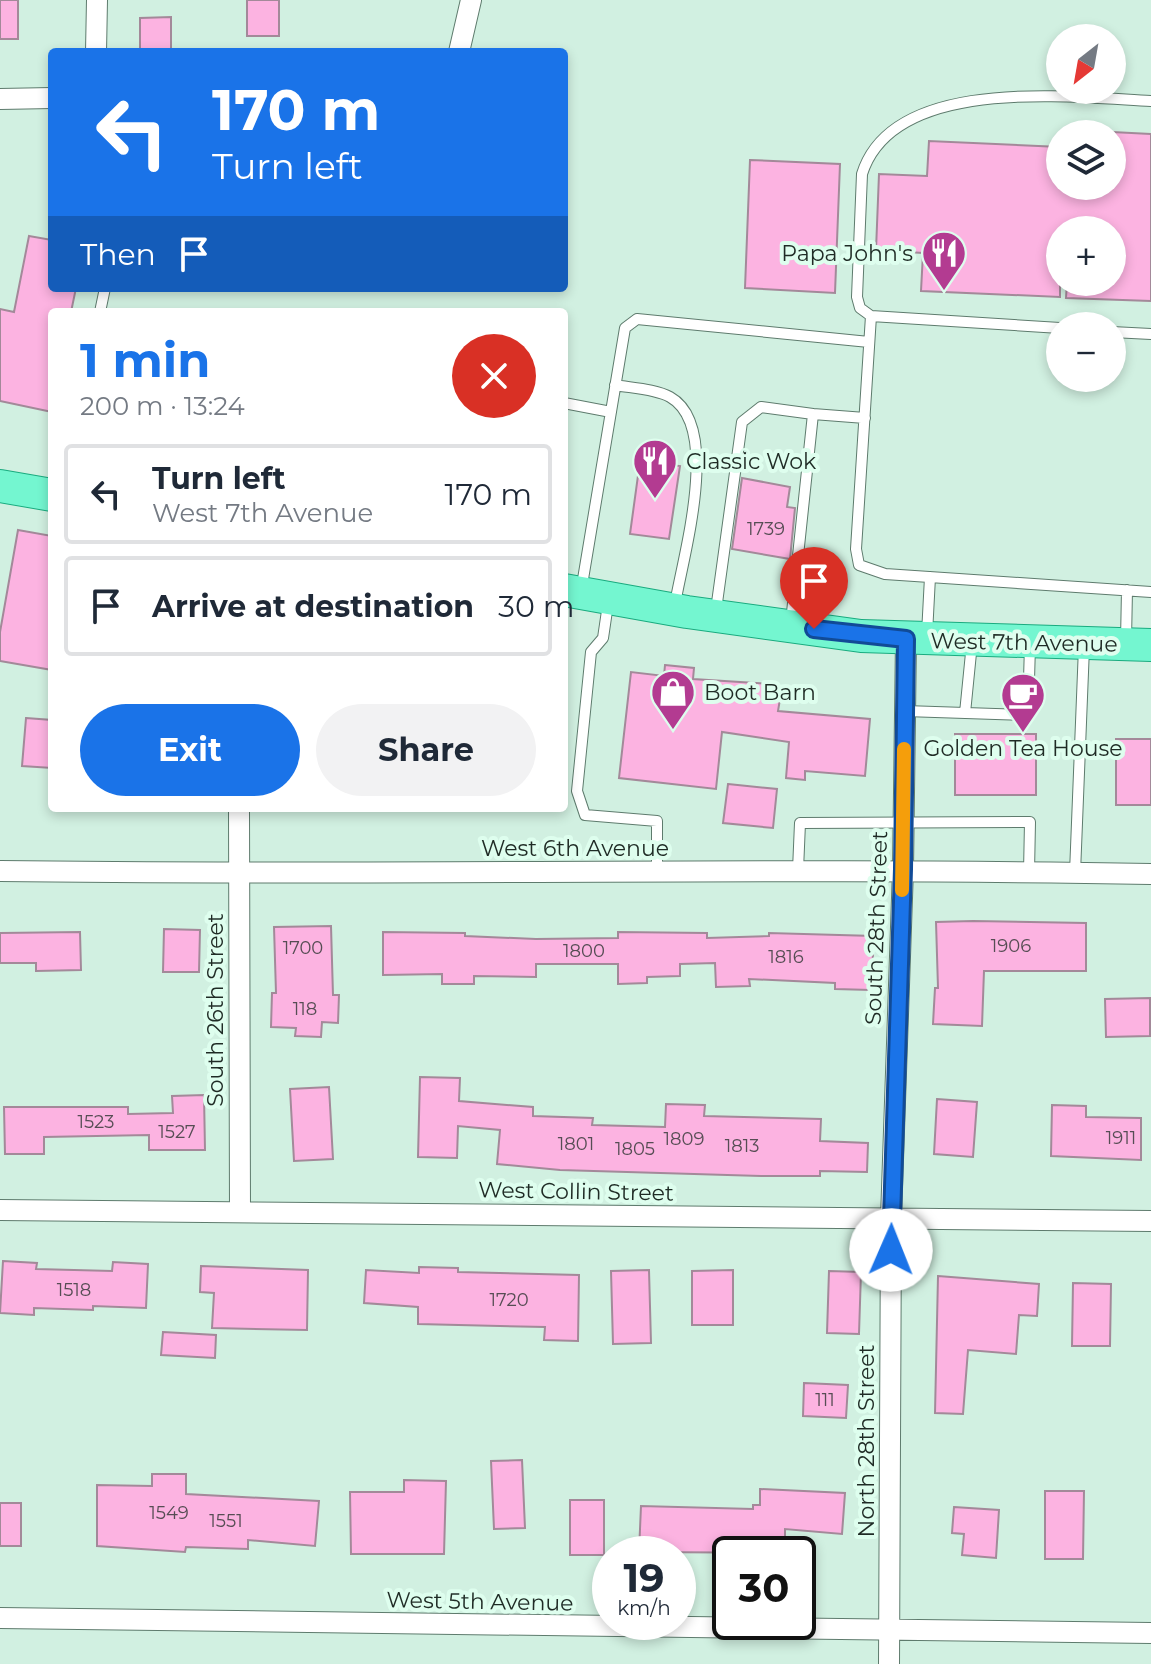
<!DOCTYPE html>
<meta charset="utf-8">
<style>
:root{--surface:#fff;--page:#f2f2f3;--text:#1f2937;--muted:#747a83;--line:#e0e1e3;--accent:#1a73e8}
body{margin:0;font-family:Montserrat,sans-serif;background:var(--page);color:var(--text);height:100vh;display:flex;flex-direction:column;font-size:30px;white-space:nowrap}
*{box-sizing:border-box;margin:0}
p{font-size:26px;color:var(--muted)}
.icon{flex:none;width:44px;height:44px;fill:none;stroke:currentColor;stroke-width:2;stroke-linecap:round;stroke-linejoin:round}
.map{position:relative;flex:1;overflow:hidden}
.sheet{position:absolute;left:48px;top:308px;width:520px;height:504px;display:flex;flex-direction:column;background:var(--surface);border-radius:8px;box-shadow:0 4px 12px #0003}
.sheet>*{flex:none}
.banner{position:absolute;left:48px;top:48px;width:520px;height:244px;border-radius:8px;box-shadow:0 4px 12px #0003;background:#1a73e8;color:#fff;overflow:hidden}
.needle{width:52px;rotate:211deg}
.tools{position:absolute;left:1046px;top:24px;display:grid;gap:16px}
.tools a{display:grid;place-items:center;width:80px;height:80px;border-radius:50%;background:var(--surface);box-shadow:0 4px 12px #0003;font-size:40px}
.speed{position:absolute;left:592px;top:1536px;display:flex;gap:16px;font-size:40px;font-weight:700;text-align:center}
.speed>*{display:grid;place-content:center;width:104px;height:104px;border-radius:50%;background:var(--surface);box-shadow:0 4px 12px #0003;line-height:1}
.speed small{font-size:20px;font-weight:400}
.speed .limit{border:4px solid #111;border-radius:12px;background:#fff;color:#111}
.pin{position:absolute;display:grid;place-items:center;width:68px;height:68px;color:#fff;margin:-82px -34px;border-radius:50% 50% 50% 0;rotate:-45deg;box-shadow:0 0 8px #0007}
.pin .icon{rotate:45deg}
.me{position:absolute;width:88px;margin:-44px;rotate:1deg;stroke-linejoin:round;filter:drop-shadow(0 0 6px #0008)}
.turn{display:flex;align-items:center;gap:28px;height:168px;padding:0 32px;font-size:36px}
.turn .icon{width:104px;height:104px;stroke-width:2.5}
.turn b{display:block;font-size:56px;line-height:68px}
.then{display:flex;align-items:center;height:76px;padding:0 32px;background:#0003;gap:16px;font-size:30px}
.round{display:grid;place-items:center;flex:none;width:84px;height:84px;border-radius:42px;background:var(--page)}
.head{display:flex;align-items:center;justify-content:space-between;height:136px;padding:0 32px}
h1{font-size:48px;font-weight:700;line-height:60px;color:var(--accent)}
.cta{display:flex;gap:16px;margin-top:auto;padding:16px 32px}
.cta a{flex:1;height:92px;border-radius:48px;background:var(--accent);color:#fff;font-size:32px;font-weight:700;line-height:92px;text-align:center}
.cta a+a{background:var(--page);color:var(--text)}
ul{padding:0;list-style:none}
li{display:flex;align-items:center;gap:24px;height:100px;margin:0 16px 12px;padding:0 16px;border:4px solid var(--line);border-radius:8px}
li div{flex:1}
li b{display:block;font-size:30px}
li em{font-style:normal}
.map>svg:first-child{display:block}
.building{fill:#fcb3e1;stroke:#a38999;stroke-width:2}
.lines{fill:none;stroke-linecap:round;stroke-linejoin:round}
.lane-casing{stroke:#5e7b6d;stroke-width:12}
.street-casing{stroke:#5e7b6d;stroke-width:22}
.primary-casing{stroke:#1aab7f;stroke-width:34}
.lane{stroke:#fff;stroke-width:10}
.street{stroke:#fff;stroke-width:20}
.primary{stroke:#74f6d0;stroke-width:32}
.route-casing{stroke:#114b97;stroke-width:20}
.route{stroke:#1a73e8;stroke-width:14}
.slow{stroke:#f59e0b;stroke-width:14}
.labels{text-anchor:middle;stroke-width:8;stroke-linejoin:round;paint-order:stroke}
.number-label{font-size:18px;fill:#564d54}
.poi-label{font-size:22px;fill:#1f2b25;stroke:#defeee;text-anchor:start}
.street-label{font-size:22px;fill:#1f2b25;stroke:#defeee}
</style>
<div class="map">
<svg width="1151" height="1664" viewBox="0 0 1151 1664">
<rect width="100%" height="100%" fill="#d1f0e1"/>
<path class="building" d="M0 0H18V39H0Z
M247 0H279V36H247Z
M171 17V52H140V18Z
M1112 132 1151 134V301L1066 298 1067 282H1112V230H1060V297L921 291 923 253 876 250 879 174 927 176 929 141 1060 147V186H1112Z
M750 160 840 164 835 293 745 288Z
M29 236 52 240V288H76L71 312H52V412L0 401V309L14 312Z
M640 461 680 466 669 539 630 534Z
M742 478 790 487 787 507 795 508 790 559 732 549Z
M18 530 52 536V670L0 661V632Z
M665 665 694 668 693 679 770 684 769 691 781 693 778 711 870 719 865 776 805 771V780L786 778 789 742 722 732 716 789 619 778 631 672 664 676Z
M26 718 52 720V768L22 766Z
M955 734H1036V795H955Z
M1116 739H1151V805H1116Z
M728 784 777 789 773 828 723 823Z
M973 921 1086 923V971H984L982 1026 933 1024 935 988H938L936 922Z
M331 926 333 995H339L338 1023 322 1022 321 1037 295 1036 296 1028 271 1027 272 993H276L274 927Z
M164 929 200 930 199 972H163Z
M80 932 81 970 36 971V963H0V933Z
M383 932 465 933V936L536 939 618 938V932L707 933V938L769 936V933L874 936 871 990 835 989V983L749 979 750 986 716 987 715 963 680 964V976L647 977V983L618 984V964H536V977L474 976V984H442V974L383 975Z
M1150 998V1036L1106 1037 1105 999Z
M420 1077 460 1078 459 1101 533 1107V1116L593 1118 592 1125 665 1127 666 1104 705 1105 704 1116 821 1119 820 1141 868 1143 867 1172 820 1171V1176H761L560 1170 497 1164 500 1130 458 1126 457 1158 418 1157Z
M329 1087 333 1159 294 1161 290 1089Z
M204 1095 205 1150H149V1135L44 1137V1154H5L4 1107H128V1114L173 1113 172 1096Z
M937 1099 977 1102 973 1157 934 1154Z
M1052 1105 1086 1106V1117L1141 1118V1160L1051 1156Z
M3 1261 37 1263 36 1269 112 1271 113 1262 148 1264 146 1308 93 1306V1310L34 1308V1315L0 1313Z
M201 1266 308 1270 307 1330 212 1328 214 1293 200 1292Z
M419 1267 458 1268V1272L579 1275 578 1341 544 1340 545 1327 418 1324V1307L364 1303 366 1270 419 1273Z
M649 1270 651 1343 613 1344 611 1271Z
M733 1270V1325H692V1271Z
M829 1271 861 1272 859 1334 827 1333Z
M938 1276 1039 1284 1037 1316 1019 1315 1016 1354 968 1350 963 1414 935 1413Z
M1073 1283 1111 1284 1110 1346H1072Z
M163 1332 216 1335 215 1358 161 1355Z
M804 1383 848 1385 846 1418 803 1416Z
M522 1460 525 1528 494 1529 491 1461Z
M152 1474H186V1494L319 1501 315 1546 248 1540V1549L186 1547 185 1552 97 1546V1485L152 1486Z
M404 1480 446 1481 444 1554H351L350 1492H404Z
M760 1489 845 1493 842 1534 785 1529V1553L639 1552 641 1506 753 1509V1505H760Z
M1045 1491H1084L1083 1559H1045Z
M570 1500H604V1555H570Z
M0 1503H21V1546H0Z
M954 1507 999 1510 996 1558 962 1555 964 1534 952 1533Z"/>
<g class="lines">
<g class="lane-casing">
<path id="lane" d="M100 312 105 288
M871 316 860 308 857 297 862 174C893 75 1071 97 1151 101
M1060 328 871 316 856 549 859 565 885 574 1151 592
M1112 332 1151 334
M615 385C632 388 656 389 670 397 722 426 683 556 675 604
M564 403 611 412
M813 414 865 418
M581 591 625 328 637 319 869 342
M608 604 603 638 591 652 577 791 585 815 657 821V871
M716 610 742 422 761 407 813 414 791 622
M927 634 930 577
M1126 640 1127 590
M905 711 1028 715 1030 645
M965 713 972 643
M798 870 800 823 1030 822 1029 872
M1075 873 1084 647"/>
</g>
<g class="street-casing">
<path id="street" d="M96 52 97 0
M459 52 471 0
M0 99 52 98
M239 808 240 1212
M0 871C384 876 767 867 1151 874
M0 1210 1151 1221
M0 1618 1151 1633
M889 1664 891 1218 903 869 906 639"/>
</g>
<g class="primary-casing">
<path id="primary" d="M0 486 52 495
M564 590 687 612 861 636 1151 645"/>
</g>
<use href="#lane" class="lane"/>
<use href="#street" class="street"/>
<use href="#primary" class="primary"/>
</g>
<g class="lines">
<g class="route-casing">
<path id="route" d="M814 629 906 639 903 869 891 1250"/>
</g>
<use href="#route" class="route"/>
<path class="slow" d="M902 890 904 749"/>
</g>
<defs>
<g id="restaurant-pin" transform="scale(2.3)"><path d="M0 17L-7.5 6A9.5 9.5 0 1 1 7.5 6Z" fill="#b33b91" stroke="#defeee"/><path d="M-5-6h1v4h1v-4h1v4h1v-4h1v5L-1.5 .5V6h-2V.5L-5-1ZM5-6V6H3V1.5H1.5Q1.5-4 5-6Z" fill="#fff"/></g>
<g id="shop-pin" transform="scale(2.3)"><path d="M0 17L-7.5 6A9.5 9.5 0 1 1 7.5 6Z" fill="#b33b91" stroke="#defeee"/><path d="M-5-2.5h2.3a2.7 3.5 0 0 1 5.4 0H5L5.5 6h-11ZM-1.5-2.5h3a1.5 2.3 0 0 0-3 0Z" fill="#fff"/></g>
<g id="cafe-pin" transform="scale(2.3)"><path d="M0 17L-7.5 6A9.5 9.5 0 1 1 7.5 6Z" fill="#b33b91" stroke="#defeee"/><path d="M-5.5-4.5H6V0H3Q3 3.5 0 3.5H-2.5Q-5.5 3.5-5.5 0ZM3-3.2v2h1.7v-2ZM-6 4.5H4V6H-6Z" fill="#fff"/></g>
</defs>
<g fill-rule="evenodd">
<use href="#restaurant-pin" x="944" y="253"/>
<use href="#restaurant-pin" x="655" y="461"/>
<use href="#shop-pin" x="673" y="692"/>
<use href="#cafe-pin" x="1023" y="695"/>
</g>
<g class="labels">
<g class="number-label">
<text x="766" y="535">1739</text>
<text x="1011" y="952">1906</text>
<text x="303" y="954">1700</text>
<text x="584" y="957">1800</text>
<text x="786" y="963">1816</text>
<text x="305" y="1015">118</text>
<text x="96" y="1128">1523</text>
<text x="177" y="1138">1527</text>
<text x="1121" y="1144">1911</text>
<text x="684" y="1145">1809</text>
<text x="576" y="1150">1801</text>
<text x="742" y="1152">1813</text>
<text x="635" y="1155">1805</text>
<text x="74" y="1296">1518</text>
<text x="509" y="1306">1720</text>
<text x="825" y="1406">111</text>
<text x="169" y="1519">1549</text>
<text x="226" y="1527">1551</text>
</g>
<g class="poi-label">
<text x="913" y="261" text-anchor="end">Papa John's</text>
<text x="686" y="469">Classic Wok</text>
<text x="704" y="700">Boot Barn</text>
<text x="1023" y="756" text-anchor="middle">Golden Tea House</text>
</g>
<g class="street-label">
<text transform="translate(1024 642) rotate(1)" y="8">West 7th Avenue</text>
<text x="575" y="856">West 6th Avenue</text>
<text transform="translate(876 928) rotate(-88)" y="8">South 28th Street</text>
<text transform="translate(215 1010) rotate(-90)" y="8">South 26th Street</text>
<text transform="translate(576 1191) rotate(1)" y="8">West Collin Street</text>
<text transform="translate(866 1441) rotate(-90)" y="8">North 28th Street</text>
<text transform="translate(480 1601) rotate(1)" y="8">West 5th Avenue</text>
</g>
</g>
</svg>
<div class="tools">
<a><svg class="needle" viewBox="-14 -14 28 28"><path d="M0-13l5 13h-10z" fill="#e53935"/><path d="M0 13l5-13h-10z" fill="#747a83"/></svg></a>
<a><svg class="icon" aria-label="layers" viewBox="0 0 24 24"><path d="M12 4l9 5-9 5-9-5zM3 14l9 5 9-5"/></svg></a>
<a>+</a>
<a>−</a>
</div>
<div class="speed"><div>19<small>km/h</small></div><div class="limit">30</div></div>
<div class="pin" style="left:814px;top:629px;background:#d93025"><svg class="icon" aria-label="arrive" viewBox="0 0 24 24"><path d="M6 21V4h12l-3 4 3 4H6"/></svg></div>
<svg class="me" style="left:891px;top:1250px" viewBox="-20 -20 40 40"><circle r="19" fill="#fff"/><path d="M0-13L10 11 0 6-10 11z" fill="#1a73e8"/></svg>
<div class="banner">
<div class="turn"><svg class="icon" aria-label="left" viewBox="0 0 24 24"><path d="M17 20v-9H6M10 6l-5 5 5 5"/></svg><div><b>170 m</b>Turn left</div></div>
<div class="then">Then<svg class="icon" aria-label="arrive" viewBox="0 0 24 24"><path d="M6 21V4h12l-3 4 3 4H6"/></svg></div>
</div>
<section class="sheet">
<div class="head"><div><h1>1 min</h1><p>200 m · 13:24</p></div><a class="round" style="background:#d93025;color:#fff"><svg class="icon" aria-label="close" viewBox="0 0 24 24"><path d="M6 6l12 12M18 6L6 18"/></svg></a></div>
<ul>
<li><svg class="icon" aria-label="left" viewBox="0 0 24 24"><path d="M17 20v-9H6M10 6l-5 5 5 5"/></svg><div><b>Turn left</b><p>West 7th Avenue</p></div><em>170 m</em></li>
<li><svg class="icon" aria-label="arrive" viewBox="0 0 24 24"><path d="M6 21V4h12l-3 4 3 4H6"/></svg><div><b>Arrive at destination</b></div><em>30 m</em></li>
</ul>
<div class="cta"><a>Exit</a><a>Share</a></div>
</section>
</div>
